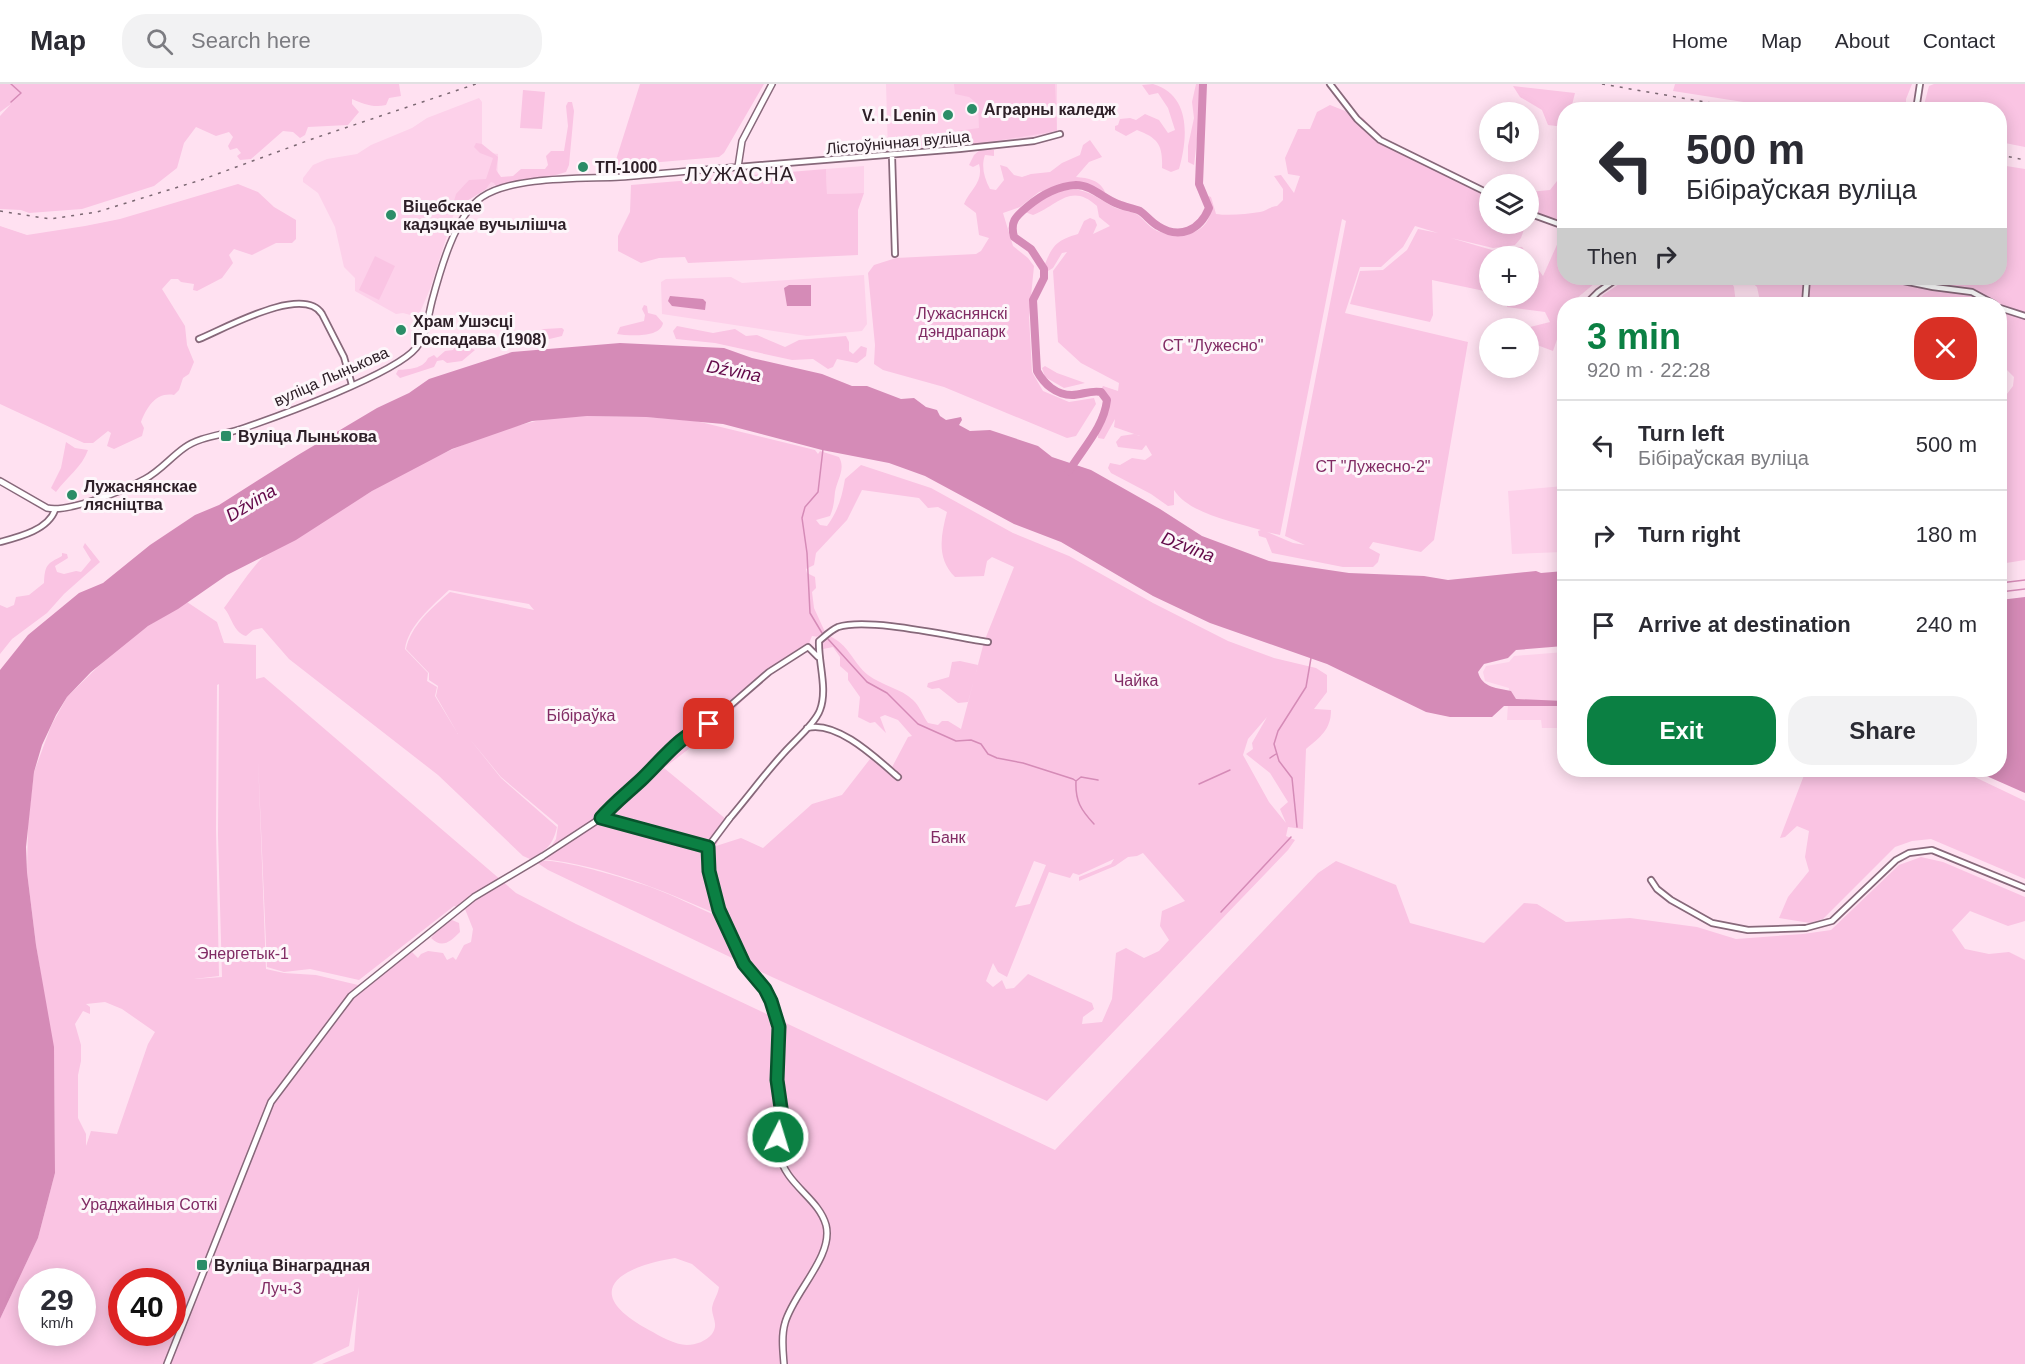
<!DOCTYPE html>
<meta charset="utf-8">
<style>
:root{--surface:#fff;--page:#f2f2f3;--text:#2b2b33;--muted:#7c7c81;--line:#e1e1e2;--accent:#0b8043}
body{margin:0;font-family:Arial,sans-serif;background:var(--page);color:var(--text);height:100vh;display:flex;flex-direction:column;font-size:22px;white-space:nowrap}
*{box-sizing:border-box;margin:0}
p{font-size:20px;color:var(--muted)}
.icon{flex:none;width:33px;height:33px;fill:none;stroke:currentColor;stroke-width:2;stroke-linecap:round;stroke-linejoin:round}
.map{position:relative;flex:1;overflow:hidden}
.details{position:absolute;left:1557px;top:213px;width:450px;height:480px;display:flex;flex-direction:column;background:var(--surface);border-radius:24px;box-shadow:0 3px 15px #0003}
.details>*{flex:none}
.top-card{position:absolute;left:1557px;top:18px;width:450px;height:183px;border-radius:24px;box-shadow:0 3px 15px #0003;background:#fff;color:var(--text);overflow:hidden}
.fabs{position:absolute;left:1479px;top:18px;display:grid;gap:12px}
.fabs a{display:grid;place-items:center;width:60px;height:60px;border-radius:50%;background:var(--surface);box-shadow:0 3px 15px #0003;font-size:30px}
.speed{position:absolute;left:18px;top:1184px;display:flex;gap:12px;font-size:30px;font-weight:700;text-align:center}
.speed>*{display:grid;place-content:center;width:78px;height:78px;border-radius:50%;background:var(--surface);box-shadow:0 3px 15px #0003;line-height:1}
.speed small{font-size:15px;font-weight:400}
.speed .limit{border:9px solid #d22;background:#fff;color:#111}
.pin{position:absolute;display:grid;place-items:center;width:51px;height:51px;color:#fff;margin:-26px;border-radius:12px;box-shadow:0 3px 9px #0006}
.me{position:absolute;width:66px;margin:-33px;rotate:5deg;stroke-linejoin:round;filter:drop-shadow(0 0 4px #0008)}
.turn{display:flex;align-items:center;gap:21px;height:126px;padding:0 30px;font-size:27px}
.turn .icon{width:78px;height:78px;stroke-width:2.5}
.turn b{display:block;font-size:42px;line-height:51px}
.then{display:flex;align-items:center;height:57px;padding:0 30px;background:#0003;gap:12px;font-size:22px}
.round{display:grid;place-items:center;flex:none;width:63px;height:63px;border-radius:24px;background:var(--page)}
.headline{display:flex;align-items:center;justify-content:space-between;height:102px;padding:0 30px}
h1{font-size:36px;font-weight:600;line-height:45px;color:var(--accent)}
.action{display:flex;gap:12px;margin-top:auto;padding:12px 30px}
.action a{flex:1;height:69px;border-radius:24px;background:var(--accent);color:#fff;font-size:24px;font-weight:600;line-height:69px;text-align:center}
.action a+a{background:var(--page);color:var(--text)}
ul{padding:0;list-style:none}
li{display:flex;align-items:center;gap:18px;height:90px;padding:0 30px;border-top:2px solid var(--line)}
li div{flex:1}
li b{display:block;font-size:22px}
li em{font-style:normal}
header{display:flex;align-items:center;gap:36px;box-sizing:border-box;height:84px;padding:0 30px;background:var(--surface);border-bottom:2px solid var(--line)}
header strong{font-size:28px}
nav{display:flex;gap:33px;margin-inline-start:auto;font-size:21px}
.search{width:420px;height:54px;background:var(--page);display:flex;align-items:center;gap:15px;box-sizing:border-box;padding:0 21px;border-radius:24px;color:var(--muted);font-size:22px}
.map>svg:first-child{display:block}
.built{fill:#fdd1ea}
.green{fill:#fac4e3;fill-rule:evenodd}
.water{fill:#d58bb7}
.lines{fill:none;stroke-linecap:round;stroke-linejoin:round}
.stream{stroke:#d58bb7;stroke-width:1.5}
.river{stroke:#d58bb7;stroke-width:8}
.minor-casing{stroke:#87687a;stroke-width:8}
.tertiary-casing{stroke:#87687a;stroke-width:8}
.minor{stroke:#fff;stroke-width:4.5}
.tertiary{stroke:#fff;stroke-width:5}
.rail{stroke:#7c6873;stroke-width:1.5;stroke-dasharray:3 6;stroke-linecap:butt}
.route-casing{stroke:#07532c;stroke-width:15}
.route{stroke:#0b8043;stroke-width:10}
.poi-dot{fill:#2b8d67;stroke:#fdf6fa;stroke-width:2}
.labels{text-anchor:middle;stroke-width:6;stroke-linejoin:round;paint-order:stroke}
.poi-label{font-size:16px;font-weight:bold;fill:#2e2028;stroke:#fdf6fa;text-anchor:start}
.street-label{font-size:16px;fill:#2e2028;stroke:#fdf6fa}
.park-label{font-size:16px;fill:#812b64;stroke:#fdf6fa}
.water-label{font-size:18px;font-style:italic;fill:#630949;stroke:#fdf6fa}
.quarter-label{font-size:20px;letter-spacing:1.5px;fill:#2e2028;stroke:#fdf6fa}
</style>
<header>
<strong>Map</strong>
<div class="search"><svg class="icon" aria-label="search" viewBox="0 0 24 24"><circle cx="10" cy="10" r="6"/><path d="M15 15l6 6"/></svg>Search here</div>
<nav><a>Home</a><a>Map</a><a>About</a><a>Contact</a></nav>
</header>
<div class="map">
<svg width="2025" height="1280" viewBox="0 0 2025 1280">
<rect width="100%" height="100%" fill="#ffe1f1"/>
<path class="built" d="M886 0H1057V42L1051 50 999 58 888 68Z
M479 14 482 18V68L498 70 497 100 457 120 430 205 418 233 403 229 396 230 355 207V194L344 183 335 143 318 109 303 98V94L313 81 327 75 357 70 371 61 412 44 427 34Z
M864 82V109L827 110 826 85Z
M864 191 867 240 862 247 807 252 662 230 661 198 666 195 731 193 742 199Z
M1564 402V481L1563 468 1512 470 1508 407Z
M1564 568V644H1542L1541 636H1507L1509 604 1485 597 1483 588 1486 582 1509 578 1514 572Z"/>
<path class="green" d="M0 0H399L401 12 389 14 386 21C373 24 364 20 352 15V20L359 28 348 41 308 43 305 51 300 54 293 48 283 47 251 75 240 76 237 72 241 69 237 64 230 66 228 62 233 53 229 48 216 52 196 43 184 59 177 84 154 102 82 125 29 129 21 126 0 125V32L11 20 0 28Z
M640 0H764L724 69 719 73 614 82Z
M954 0H1055L1057 47 959 63 957 47 979 44 978 20 969 13 955 10Z
M1153 0C1191 11 1188 54 1179 85L1171 88 1162 84C1163 61 1158 54 1137 46L1126 52 1115 46V42L1118 41 1120 35 1130 34 1136 36 1145 30 1159 36 1168 49 1175 46 1168 24 1158 9 1149 11 1142 1Z
M1196 0H1199V38L1194 81 1188 78V62L1194 34 1192 18Z
M1675 0H1912L1906 15V26L1788 25 1673 7Z
M1934 0H2025V63L2000 58V26L1923 25 1929 2Z
M1513 2 1575 9 1571 25 1564 26V43L1548 41 1542 26 1520 13Z
M523 6 545 8 542 45 520 44Z
M568 18H572L574 27 569 81 566 88 539 96 496 103 494 99 491 98 485 106 460 121 454 117 456 110 469 96 486 95 493 74 480 69 474 63 476 59 482 60 498 73 496 86 501 93 513 92 521 85H545L548 81 546 72 551 67H564L568 42 566 22Z
M1330 21 1363 34 1382 54 1489 111 1490 140H1526L1521 154 1515 161 1493 164 1451 154 1492 166 1522 163 1543 192 1564 145V194H1601L1570 220H1564V235L1553 267 1529 258 1530 243 1550 238 1545 228 1507 223V212H1504H1528V172H1490L1489 208 1432 196 1433 231 1430 238 1350 220 1360 187 1383 186 1407 166 1418 145 1438 149 1415 142 1403 163 1381 183H1360L1345 229 1468 258 1434 456 1421 468 1373 458 1369 464 1380 470 1378 478 1373 483H1343L1272 469 1266 454 1259 452 1258 447 1261 446C1235 438 1189 430 1174 406V421L1168 422 1151 410 1111 389 1108 384 1110 379 1120 381 1132 374 1145 376 1152 371 1146 361 1142 366 1118 363 1116 358 1121 352 1134 350 1140 352 1114 343 1115 335 1104 355 1098 354C1097 333 1121 331 1101 306L1103 302 1118 307 1119 299 1081 279 1058 258 1053 187 1067 168 1062 169 1053 184 1048 187 1045 180C1053 160 1058 156 1078 150L1084 137 1090 134 1095 136 1097 141 1093 150 1110 142 1099 133 1097 122C1071 98 1058 121 1033 131L1025 128C1039 115 1059 103 1079 106 1094 109 1103 118 1116 124 1123 127 1132 127 1138 131 1145 137 1151 145 1160 148 1177 154 1205 152 1210 130 1211 125 1209 118 1208 112L1211 113 1216 130C1229 132 1247 130 1260 128 1266 127 1269 123 1277 122L1283 116V105L1274 92 1281 91 1294 109 1300 92 1288 90 1285 74 1298 45H1310L1317 28ZM1342 135 1346 137 1285 452 1305 461 1293 459 1267 448 1280 451Z
M1090 56 1102 73 1089 78 1076 93C1088 94 1100 96 1105 108L1102 109 1075 100 1056 103 1039 108 1020 123 1003 129 1013 162 1028 174 1034 182 1029 232 1032 288 1043 307 1069 318 1094 314 1096 320 1076 352 1067 354 944 303 883 286 874 280 875 261 868 189 874 181 896 174 976 170 981 167 989 154 979 151 976 129 964 120C970 106 984 98 979 80L973 83 969 81 974 71 981 65 994 66V72L985 71C981 82 984 94 990 105L996 106 1004 96 1000 81 1007 83 1014 91 1022 93 1031 90 1050 88 1062 79 1080 71 1083 61Z
M2000 81 2025 85V476L2000 480V319L2013 302 2014 293 2007 286H2000V220H1752L1753 217H1760L1757 203 1747 194H1894L1908 199 1913 194H2000Z
M826 85 827 110 864 109 858 126V171L688 179 685 173 659 174 641 179 618 167V152L630 128 631 101Z
M1564 95V139L1529 126V108L1550 106 1557 97Z
M238 100 258 108 274 123 296 136V155L292 159H276L252 171 234 165 229 171 233 179 222 194 197 207 193 206 194 200 181 198 178 195H171L162 205 185 242 187 261 194 278 189 290 183 294 179 306 174 311C156 308 147 323 141 338L144 344 142 352 114 365 107 362 111 349 108 347 93 359H84L0 320V142L27 151 85 142 120 135Z
M375 172 395 182 379 216 359 206Z
M1628 194H1729L1734 203 1736 220H1598L1603 211Z
M644 221 647 222 648 229 656 231 663 239C661 254 629 252 617 250L620 243 644 237 645 231 642 225Z
M677 242 713 249 735 245 746 252 757 251 785 263 799 256 846 252 849 258V267L853 270 861 262 867 264 866 272 857 279 837 275 833 283 828 285 813 275 792 276 715 259 676 255 673 247Z
M562 244 564 246 562 252C545 256 528 260 511 258L509 256 517 248 527 251 544 245Z
M461 260 475 266 462 277 447 279 443 276 437 277 434 283 400 294 396 290 398 286C409 285 423 285 428 274L434 271 437 274 445 267 453 266 456 261Z
M1045 282 1057 289 1085 299 1064 304 1045 293 1042 284Z
M587 332 646 333 696 337 815 366 818 370 820 367 839 373C846 385 837 396 835 408 834 417 834 423 830 432L816 436 820 441 827 442C838 427 842 413 845 395L861 381 931 404 1013 449 1069 472 1153 519 1228 557 1274 574 1316 584 1327 591V608L1314 625 1331 626C1331 646 1320 653 1306 665L1303 745 1288 743 1286 752 1295 756 1288 766 1047 1017 772 893 548 786 536 778C552 771 634 797 653 804 675 812 696 823 717 832L725 825 717 803 723 825 716 830C660 805 604 782 543 775L556 755 558 741 501 693 469 654 501 694 557 743C553 761 546 767 530 775L523 772 438 691 289 575 262 544 253 546 246 552C233 548 232 533 224 524 237 507 248 488 263 473 270 465 292 459 303 451 373 404 449 358 532 338 550 333 569 333 587 332ZM862 406 919 414 928 424 938 423 947 428C941 451 936 474 955 493L984 492 987 477 992 473 1014 483 984 558 961 645 948 637H942L938 641 928 639C923 632 919 621 913 616 902 605 881 601 868 591 852 578 849 560 829 552L822 556 823 565 833 563 840 573V582L848 589V596L860 613 858 633 870 639 875 638 886 649 880 633 885 631 898 636 912 652 908 653 890 687 870 675 842 711 812 720 763 764 741 754 716 762 727 736 664 684C682 670 701 656 719 640 746 615 770 582 805 569L812 552 819 553 825 548 814 524 812 508 816 504 815 493 807 489 806 485 814 481 816 469 847 436ZM449 506 529 520 534 526 450 508C432 524 411 541 406 565L429 589V596L438 602 436 612 458 650 435 612 437 603 427 597 428 589 405 565C408 542 432 522 449 506ZM1267 633 1252 659 1253 665 1246 670 1270 689 1288 718 1280 725 1286 739 1269 718 1243 671 1248 655ZM1143 769 1185 817 1162 827 1160 842 1169 856 1159 867 1144 874 1126 864 1116 869 1112 915 1102 938 1082 940 1083 933 1094 925 1092 919 1028 890 1014 904 1006 905 1002 896 993 903 986 897 993 879 998 888 1007 893 1049 788 1070 794 1073 789 1079 791 1114 775 1111 780 1079 793V797L1115 782 1128 773 1137 772ZM1034 777 1046 781 1030 820 1015 823Z
M66 358 75 364 88 366C82 383 67 393 56 408L51 404 61 384Z
M85 459 100 478 64 510 47 529 12 555 0 570V521L7 524 14 521 16 513 29 511 44 499C45 480 47 480 62 472V469L67 470 68 474 55 482 57 488 64 490 76 487 81 488 91 476 83 463Z
M187 518 217 538 224 559 256 561V595L264 593 516 809 576 840 1055 1066 1318 789 1336 777 1396 801 1410 839 1484 859 1524 819 1537 820 1566 838 1630 834 1697 843 1736 855 1803 850 1831 846 1899 781 1921 773 1943 778 2025 813V837L2008 842 1970 827 1952 846 1965 865 1989 870 2009 868 2025 876V1280H322L354 1267 359 1203 349 1262 312 1280H0V1235L38 1154 55 1089 54 972 36 861 27 788 28 738 34 688 51 642 67 613 113 568 148 542ZM219 600 218 751 222 893 194 895 219 892 216 745 217 601ZM258 675 267 883 284 888 310 885 359 896 454 822 465 825 473 845 471 858 464 861 456 876 453 873 447 876 443 869 428 867 421 870 418 874 412 868 358 901 316 891 284 889 266 885ZM105 918 122 925 155 948 148 960 117 1050 91 1047 86 1062V1050L78 1034V991L81 977V961L75 940 83 927 90 930V923L86 920ZM675 1174 692 1180 719 1203C718 1211 713 1216 712 1224 712 1234 719 1240 712 1250 706 1257 696 1261 687 1261 675 1261 660 1252 649 1246 579 1208 619 1183 675 1174ZM32 1197H82V1248H32ZM122 1197H172V1248H122Z
M960 577 978 581 968 618 958 619 939 604 932 605 927 603 928 599 949 593 952 578Z
M1806 686H1960L2025 717V795L1931 755 1912 757 1895 763 1823 835 1810 839 1779 834 1788 813 1809 787 1805 773 1809 747 1797 742 1785 753 1780 754Z
M452 836 459 839 460 848C450 858 442 865 431 854L440 843Z"/>
<path class="water" d="M789 201H811V222H787L784 204Z
M670 212 703 215 706 218 705 226 672 222 668 217Z
M620 259 724 264 752 274 822 290 852 302H867L901 315 914 314 926 323 937 326 940 332 946 336 961 333 962 336 959 341 970 347 990 346 1038 362 1052 373 1091 386 1160 425 1202 452 1269 477 1349 489 1424 492 1448 496 1536 487 1541 489 1564 487V562L1516 566 1508 574 1484 580 1478 588C1482 604 1498 604 1511 607L1516 615 1564 617V622H1504L1492 633H1450L1426 628 1327 580 1210 539 1153 512 1061 458 1014 440 925 392 889 379 822 366 723 340 646 333 587 332 532 337 452 365 372 407 296 456 227 491 178 525 148 542 91 588 67 613 56 631 42 661 34 688 26 763 27 788 36 861 54 963 55 1089 38 1154 0 1235V586L28 551 79 509 103 499 150 461 195 431 219 421 298 371 377 324 409 309 429 295 512 268Z
M2025 513V709L1973 686H2000V516Z"/>
<g class="lines">
<path class="stream" d="M11 18 21 9 11 0
M2000 499 2025 496
M2000 508 2025 505
M822 549 810 529 807 469 802 434 805 423 818 408 823 365
M828 555 867 598 887 609 918 640 956 657 971 656 981 660 988 670 997 674 1023 679 1073 695 1076 697C1075 717 1081 726 1094 740
M1270 674 1276 670
M1076 697 1081 693 1098 696
M1199 700 1230 686
M1297 743 1292 694 1279 677 1274 660 1278 647 1306 603 1311 574
M1221 828 1291 753"/>
<path class="river" d="M1069 387C1083 364 1104 343 1107 316L1101 308C1090 306 1082 311 1072 311 1056 311 1044 300 1037 287L1033 216 1044 194V185L1031 165 1014 153C1010 138 1015 133 1027 123 1040 112 1058 102 1076 101 1092 101 1104 115 1118 120 1125 123 1133 124 1140 127 1146 131 1151 138 1158 142 1180 156 1200 146 1209 124L1199 100 1203 0"/>
<g class="minor-casing">
<path id="minor" d="M1330 0 1357 35 1380 56 1490 110
M1916 26 1920 0
M892 72 895 170
M738 83 959 65 1034 57 1060 50
M1528 129 1564 142
M1889 194 1933 203 1972 208 1994 220
M1586 220 1598 208 1618 194
M1805 220 1807 194
M2000 224 2025 232
M199 255C224 245 303 200 322 230L344 273 352 301
M1564 279V323
M0 458C19 453 48 446 55 426
M807 644C837 636 877 675 898 693
M729 735C747 714 763 692 782 671 792 659 815 640 820 626 828 605 818 578 819 557 824 553 831 546 838 543 869 533 953 553 988 558
M708 763 601 734C613 720 627 709 641 696 662 676 681 650 709 640L769 588 808 563 818 573
M1651 796 1657 805 1671 816 1712 839 1748 846 1806 844 1832 837 1896 776 1909 769 1932 766 2025 804"/>
</g>
<g class="tertiary-casing">
<path id="tertiary" d="M0 397 47 424C68 429 125 406 145 395 160 387 170 374 184 364 200 352 225 351 244 344 279 332 395 290 416 264 426 251 428 233 432 217 440 187 455 131 482 113 513 92 583 95 620 93 659 90 698 86 738 83L742 57 772 0
M729 735 708 763C708 803 725 844 744 879 752 894 767 904 772 920 783 950 774 968 777 997 778 1007 781 1017 781 1028 782 1042 776 1056 779 1069 785 1101 818 1113 826 1141 834 1172 793 1209 785 1239 781 1252 783 1267 784 1280
M167 1280 271 1018 351 912 474 813 543 772 601 734"/>
</g>
<use href="#minor" class="minor"/>
<use href="#tertiary" class="tertiary"/>
<path class="rail" d="M1602 0 1751 26
M2000 71 2025 76
M0 127 50 135 97 128 201 96 315 54 476 0"/>
</g>
<g class="lines">
<g class="route-casing">
<path id="route" d="M709 640C681 650 662 676 641 696 627 709 613 720 601 734L708 763 709 787 719 826 744 880 765 905 771 917 779 943 777 996 782 1031 778 1053"/>
</g>
<use href="#route" class="route"/>
</g>
<g class="poi-dot">
<circle cx="972" cy="25" r="6"/>
<circle cx="948" cy="31" r="6"/>
<circle cx="583" cy="83" r="6"/>
<circle cx="391" cy="131" r="6"/>
<circle cx="401" cy="246" r="6"/>
<rect x="220" y="346" width="12" height="12" rx="3"/>
<circle cx="72" cy="411" r="6"/>
<rect x="196" y="1175" width="12" height="12" rx="3"/>
</g>
<g class="labels">
<g class="poi-label">
<text x="984" y="31">Аграрны каледж</text>
<text x="936" y="37" text-anchor="end">V. I. Lenin</text>
<text x="595" y="89">ТП-1000</text>
<text x="403" y="128">Віцебскае<tspan x="403" dy="18">кадэцкае вучылішча</tspan></text>
<text x="413" y="243">Храм Ушэсці<tspan x="413" dy="18">Госпадава (1908)</tspan></text>
<text x="238" y="358">Вуліца Лынькова</text>
<text x="84" y="408">Лужаснянскае<tspan x="84" dy="18">лясніцтва</tspan></text>
<text x="214" y="1187">Вуліца Вінаградная</text>
</g>
<g class="street-label">
<text transform="translate(898 58) rotate(-5)" y="6">Лістоўнічная вуліца</text>
<text transform="translate(331 292) rotate(-24)" y="6">вуліца Лынькова</text>
</g>
<g class="park-label">
<text x="962" y="235">Лужаснянскі<tspan x="962" dy="18">дэндрапарк</tspan></text>
<text x="1213" y="267">СТ "Лужесно"</text>
<text x="1373" y="388">СТ "Лужесно-2"</text>
<text x="1136" y="602">Чайка</text>
<text x="581" y="637">Бібіраўка</text>
<text x="948" y="759">Банк</text>
<text x="243" y="875">Энергетык-1</text>
<text x="149" y="1126">Ураджайныя Соткі</text>
<text x="281" y="1210">Луч-3</text>
</g>
<g class="water-label">
<text transform="translate(734 287) rotate(11)" y="6">Dźvina</text>
<text transform="translate(251 419) rotate(-31)" y="6">Dźvina</text>
<text transform="translate(1188 463) rotate(21)" y="6">Dźvina</text>
</g>
<g class="quarter-label">
<text x="740" y="97">ЛУЖАСНА</text>
</g>
</g>
</svg>
<div class="fabs">
<a><svg class="icon" aria-label="sound" viewBox="0 0 24 24"><path d="M4 9h4l5-4v14l-5-4H4zM17 9q2 3 0 6"/></svg></a>
<a><svg class="icon" aria-label="layers" viewBox="0 0 24 24"><path d="M12 4l9 5-9 5-9-5zM3 14l9 5 9-5"/></svg></a>
<a>+</a>
<a>−</a>
</div>
<div class="speed"><div>29<small>km/h</small></div><div class="limit">40</div></div>
<div class="pin" style="left:709px;top:640px;background:#d93025"><svg class="icon" aria-label="arrive" viewBox="0 0 24 24"><path d="M6 21V4h12l-3 4 3 4H6"/></svg></div>
<svg class="me" style="left:778px;top:1053px" viewBox="-20 -20 40 40"><circle r="17" fill="#0b8043" stroke="#fff" stroke-width="3"/><path d="M0-11L8 9 0 5-8 9z" fill="#fff"/></svg>
<div class="top-card">
<div class="turn"><svg class="icon" aria-label="left" viewBox="0 0 24 24"><path d="M17 20v-9H6M10 6l-5 5 5 5"/></svg><div><b>500 m</b>Бібіраўская вуліца</div></div>
<div class="then">Then<svg class="icon" aria-label="right" viewBox="0 0 24 24"><path d="M7 20v-9h11M14 6l5 5-5 5"/></svg></div>
</div>
<section class="details">
<div class="headline"><div><h1>3 min</h1><p>920 m · 22:28</p></div><a class="round" style="background:#d93025;color:#fff"><svg class="icon" aria-label="close" viewBox="0 0 24 24"><path d="M6 6l12 12M18 6L6 18"/></svg></a></div>
<ul>
<li><svg class="icon" aria-label="left" viewBox="0 0 24 24"><path d="M17 20v-9H6M10 6l-5 5 5 5"/></svg><div><b>Turn left</b><p>Бібіраўская вуліца</p></div><em>500 m</em></li>
<li><svg class="icon" aria-label="right" viewBox="0 0 24 24"><path d="M7 20v-9h11M14 6l5 5-5 5"/></svg><div><b>Turn right</b></div><em>180 m</em></li>
<li><svg class="icon" aria-label="arrive" viewBox="0 0 24 24"><path d="M6 21V4h12l-3 4 3 4H6"/></svg><div><b>Arrive at destination</b></div><em>240 m</em></li>
</ul>
<div class="action"><a>Exit</a><a>Share</a></div>
</section>
</div>
